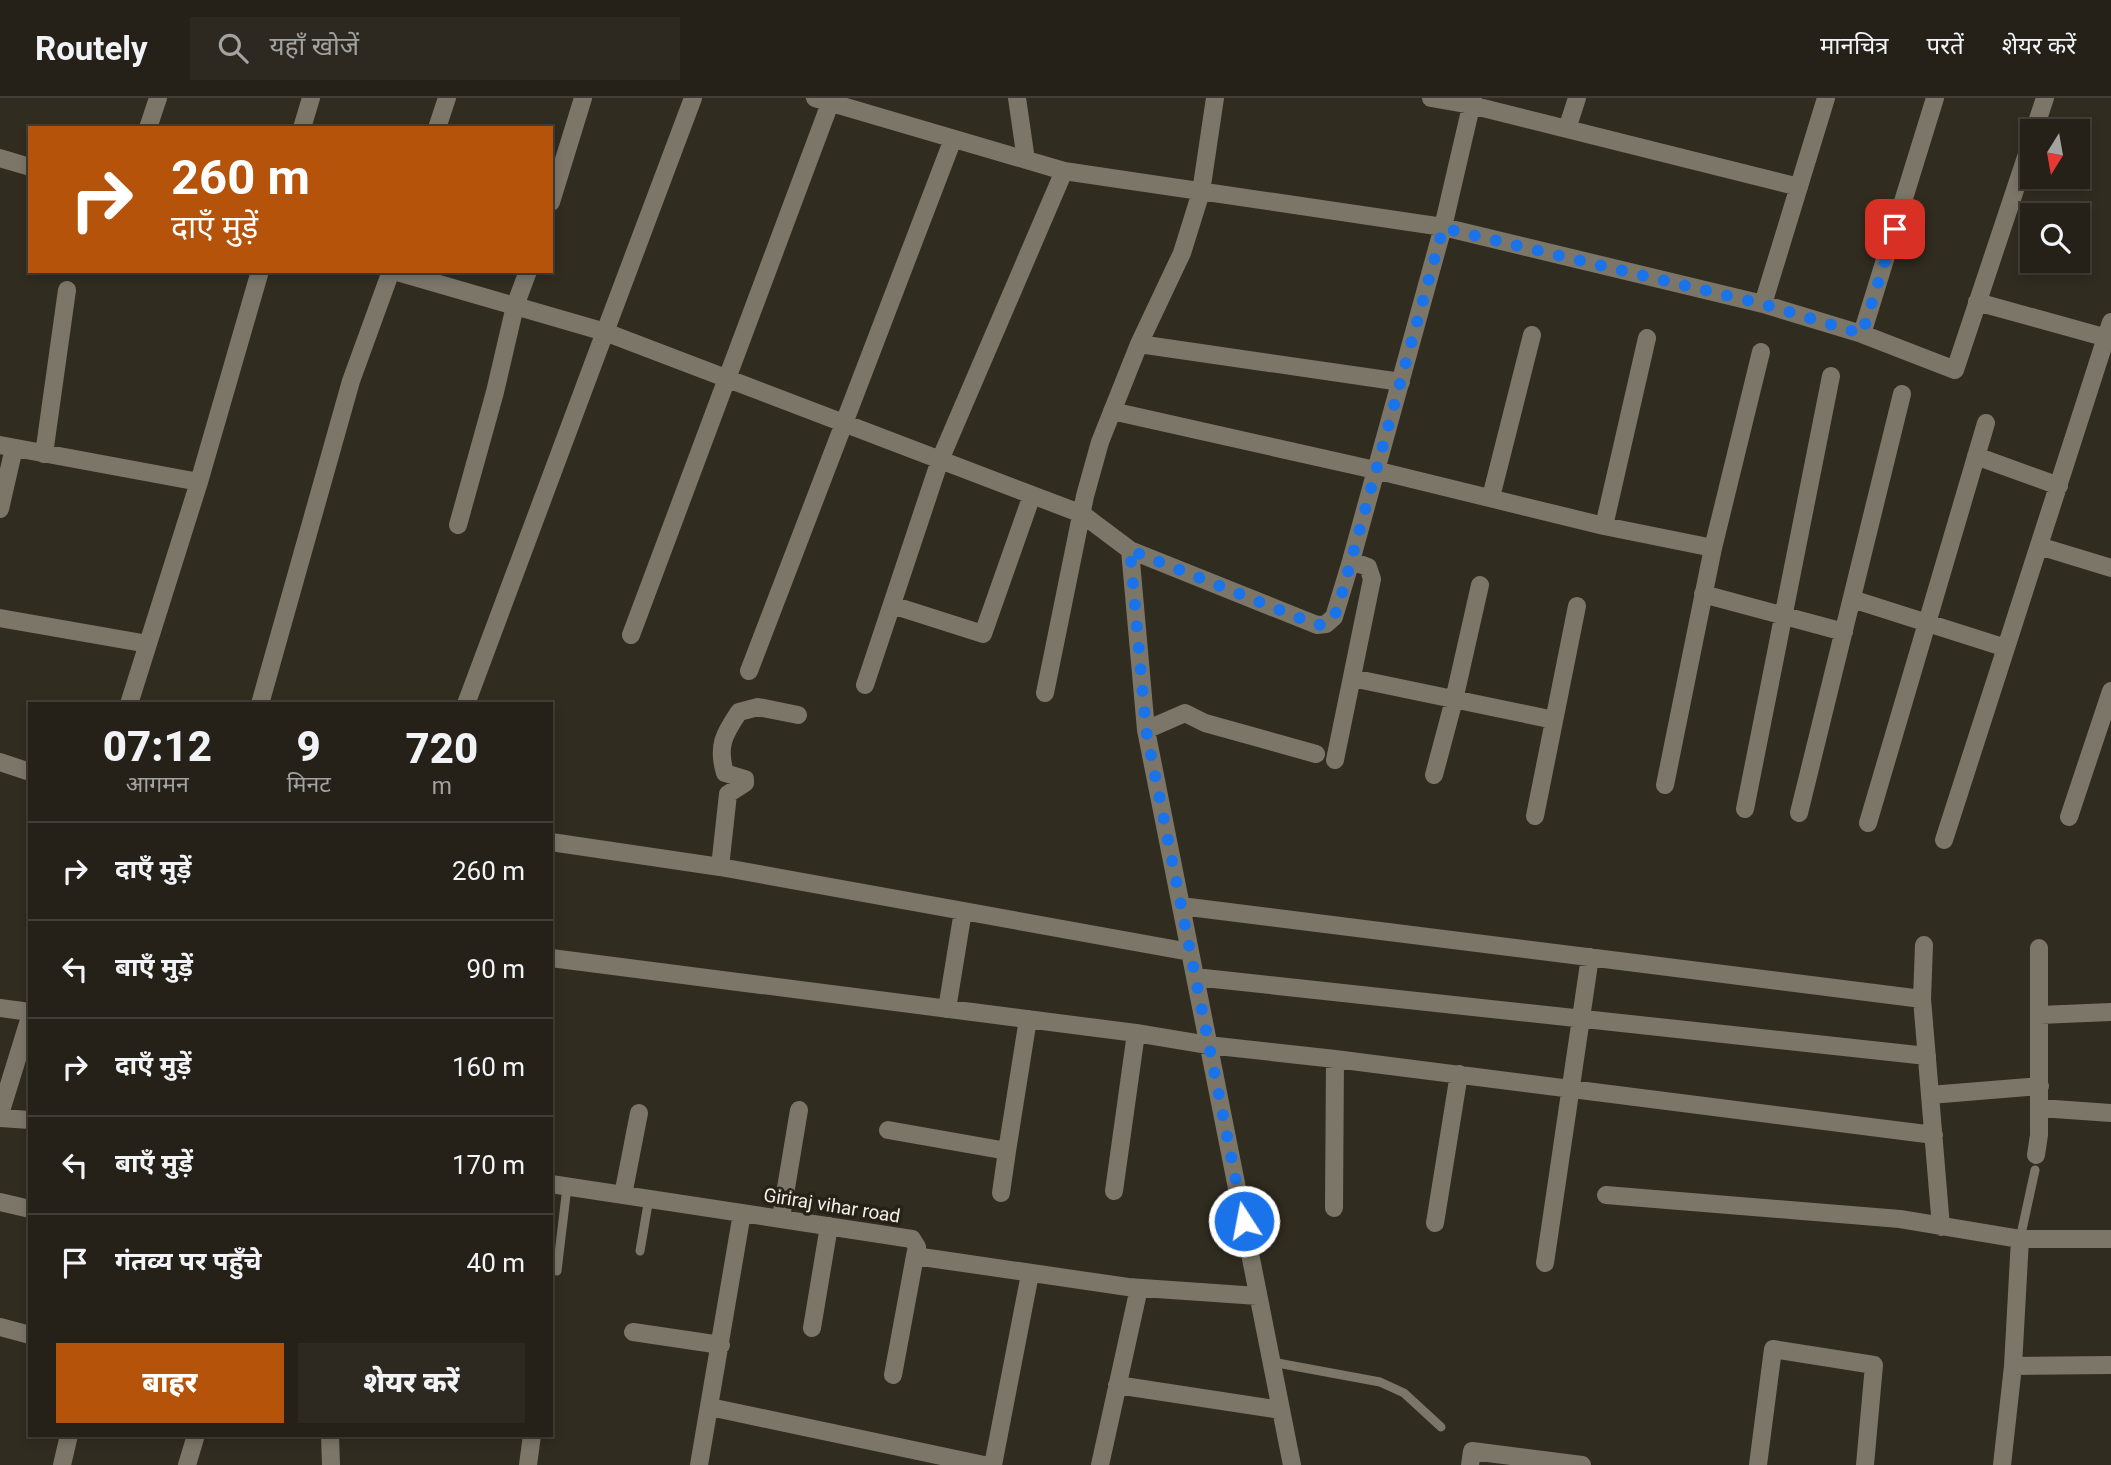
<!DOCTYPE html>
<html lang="hi">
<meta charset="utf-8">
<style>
:root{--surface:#252118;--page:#2d2921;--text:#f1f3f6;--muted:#a3a3a2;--line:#423e37;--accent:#b45309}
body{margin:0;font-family:Roboto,"Noto Sans Devanagari",sans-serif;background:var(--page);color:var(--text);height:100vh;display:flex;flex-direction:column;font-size:26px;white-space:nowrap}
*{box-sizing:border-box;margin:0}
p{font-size:23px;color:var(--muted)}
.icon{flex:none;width:38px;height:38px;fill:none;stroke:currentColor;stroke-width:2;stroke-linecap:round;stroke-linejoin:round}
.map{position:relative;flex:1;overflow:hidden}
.panel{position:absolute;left:28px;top:604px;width:525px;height:735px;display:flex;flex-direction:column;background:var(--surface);border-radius:0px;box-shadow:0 4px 10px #0003,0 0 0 2px var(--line)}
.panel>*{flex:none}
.guide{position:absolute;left:28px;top:28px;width:525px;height:147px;border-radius:0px;box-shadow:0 4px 10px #0003,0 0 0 2px var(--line);background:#b45309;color:#fff;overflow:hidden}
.needle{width:46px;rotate:191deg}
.controls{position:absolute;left:2020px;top:21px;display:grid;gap:14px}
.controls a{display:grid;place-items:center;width:70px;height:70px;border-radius:0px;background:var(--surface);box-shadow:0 4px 10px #0003,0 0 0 2px var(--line);font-size:35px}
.pin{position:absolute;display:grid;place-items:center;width:60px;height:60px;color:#fff;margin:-30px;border-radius:14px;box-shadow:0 4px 10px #0006}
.me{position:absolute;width:77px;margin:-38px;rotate:349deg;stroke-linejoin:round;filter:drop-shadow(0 0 5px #0008)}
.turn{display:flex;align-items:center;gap:24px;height:147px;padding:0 28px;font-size:32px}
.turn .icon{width:91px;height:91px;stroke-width:2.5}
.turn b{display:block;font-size:49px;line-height:60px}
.eta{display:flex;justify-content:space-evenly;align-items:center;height:119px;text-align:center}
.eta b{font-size:42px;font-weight:800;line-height:49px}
.cta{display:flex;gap:14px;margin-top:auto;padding:14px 28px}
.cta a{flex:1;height:80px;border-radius:0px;background:var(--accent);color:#fff;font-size:28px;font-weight:800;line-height:80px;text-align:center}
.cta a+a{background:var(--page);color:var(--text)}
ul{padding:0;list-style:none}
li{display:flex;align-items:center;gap:21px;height:98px;padding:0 28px;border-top:2px solid var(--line)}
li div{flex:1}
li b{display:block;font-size:26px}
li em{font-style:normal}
header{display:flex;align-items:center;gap:42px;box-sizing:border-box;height:98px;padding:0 35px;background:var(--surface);border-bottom:2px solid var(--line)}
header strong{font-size:33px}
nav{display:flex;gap:38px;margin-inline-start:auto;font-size:24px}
.search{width:490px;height:63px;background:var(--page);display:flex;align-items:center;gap:18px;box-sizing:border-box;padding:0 24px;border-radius:0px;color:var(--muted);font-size:26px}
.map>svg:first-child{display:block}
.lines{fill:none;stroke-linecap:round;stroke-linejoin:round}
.service{stroke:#7c7669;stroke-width:9}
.minor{stroke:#7c7669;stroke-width:18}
.tertiary{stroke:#7c7669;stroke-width:18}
.route{stroke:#1a73e8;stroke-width:12;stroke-dasharray:0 21.6}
.labels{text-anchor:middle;stroke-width:7;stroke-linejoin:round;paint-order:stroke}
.street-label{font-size:19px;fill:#f4f0e9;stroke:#272217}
</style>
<header>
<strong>Routely</strong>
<div class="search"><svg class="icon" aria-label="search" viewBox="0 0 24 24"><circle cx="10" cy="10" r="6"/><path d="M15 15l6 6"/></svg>यहाँ खोजें</div>
<nav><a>मानचित्र</a><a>परतें</a><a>शेयर करें</a></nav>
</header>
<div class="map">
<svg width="2111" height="1367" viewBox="0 0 2111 1367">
<rect width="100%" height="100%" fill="#312c20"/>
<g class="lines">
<path class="service" d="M2020 1141 2035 1072
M640 1153 649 1100
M557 1173 567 1089
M1272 1264 1380 1284 1404 1295 1441 1329"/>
<path class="minor" d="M815 0 1064 73 1443 129 1763 206 1862 236 1955 272 2032 41
M1017 0 1026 62
M1431 0 1471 7 1799 89
M148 30 158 0
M302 30 311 0
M437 30 447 0
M1567 31 1577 0
M2034 33 2045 0
M551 104 583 0
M1977 204 2111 241
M1763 206 1826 0
M1862 236 1935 0
M1139 246 1401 284
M1112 313 1375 372 1604 428 1713 450
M0 347 199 384
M44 356 67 192
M1976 358 2059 388
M1491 399 1532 237
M0 411 14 350
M458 427 495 294 515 208 528 173
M1604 428 1647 240
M2039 448 2111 470
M1130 452 1146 632 1185 615 1205 625 1316 656
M1703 496 1844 534
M1852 501 2006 550
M892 507 983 536 1032 397
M0 520 148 546
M631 537 832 0
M749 573 953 41
M1352 580 1554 622
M865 587 940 362 1064 73
M1045 595 1085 398 1100 344 1139 246 1182 155 1201 94 1215 0
M129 606 199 384 260 173
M260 606 351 283 391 173
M466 606 605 234 1082 416 1130 452 1317 527 1326 526 1334 519 1351 463 1443 129 1473 0
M1146 632 1292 1367
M1335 662 1372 481 1368 469 1351 463
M0 664 30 674
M1434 677 1454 602 1480 487
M1665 687 1713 450 1761 254
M1745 711 1831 278
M1799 715 1902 296
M1535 718 1577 508
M2069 719 2111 593
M1868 725 1986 325
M1944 742 2111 224
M551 744 720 769 1190 854
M720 769 728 696 745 685V681L725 675C717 648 724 636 739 614L758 609 798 617
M1181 808 1922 901
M1924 847 1922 901 1941 1129
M551 860 1136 935 1208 947 1335 961 1934 1037
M1195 879 1927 958
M0 910 30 914
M947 911 963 813
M2039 917 2111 914
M1930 997 2040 988
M2040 1010 2111 1015
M0 1016 30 919
M0 1020 30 1022
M888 1032 1007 1053 1028 921
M2036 1057 2039 1037V850
M551 1086 912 1141 917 1149 915 1158 1128 1189 1258 1198
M1114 1093 1136 935
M1001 1095 1007 1053
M623 1097 639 1015
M1606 1097 1900 1121 2020 1141H2111
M0 1104 30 1111
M1334 1110 1335 961
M781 1120 799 1012
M1435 1125 1459 976
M1545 1165 1590 859
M0 1229 30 1237
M812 1230 829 1128
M633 1234 721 1247
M2013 1268 2111 1267
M893 1277 915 1158
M1117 1287 1281 1312
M710 1309 984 1367
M330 1337 331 1367
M62 1367 69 1337
M187 1367 196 1337
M528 1367 532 1337
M699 1367 742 1115
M993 1367 1030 1176
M1100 1367 1139 1190
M1470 1367 1472 1353 1582 1367
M1758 1367 1773 1251 1874 1267 1865 1367
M2002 1367 2013 1268 2020 1141"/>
<path class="tertiary" d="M0 60 30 69
M394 173 605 234 693 0"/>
</g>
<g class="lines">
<path class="route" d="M1244 1123 1146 632 1130 452 1317 527 1326 526 1334 519 1339 506 1443 130 1763 206 1862 236 1895 131"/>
</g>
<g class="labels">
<g class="street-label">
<text transform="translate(832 1107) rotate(9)" y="7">Giriraj vihar road</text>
</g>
</g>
</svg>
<div class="controls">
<a><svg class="needle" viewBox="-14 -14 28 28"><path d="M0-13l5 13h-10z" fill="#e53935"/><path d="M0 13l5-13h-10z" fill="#a3a3a2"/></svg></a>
<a><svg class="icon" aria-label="search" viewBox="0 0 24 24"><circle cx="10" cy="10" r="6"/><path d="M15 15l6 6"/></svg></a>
</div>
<div class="pin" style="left:1895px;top:131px;background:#d93025"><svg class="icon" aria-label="arrive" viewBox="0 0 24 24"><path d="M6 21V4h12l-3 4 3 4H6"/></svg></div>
<svg class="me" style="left:1244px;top:1123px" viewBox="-20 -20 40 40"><circle r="17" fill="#1a73e8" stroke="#fff" stroke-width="3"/><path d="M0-11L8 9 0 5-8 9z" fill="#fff"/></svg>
<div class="guide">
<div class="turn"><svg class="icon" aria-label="right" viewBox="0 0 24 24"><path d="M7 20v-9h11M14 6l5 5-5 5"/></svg><div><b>260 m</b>दाएँ मुड़ें</div></div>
</div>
<section class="panel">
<div class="eta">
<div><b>07:12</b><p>आगमन</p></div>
<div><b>9</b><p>मिनट</p></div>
<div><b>720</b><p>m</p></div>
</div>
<ul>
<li><svg class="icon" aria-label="right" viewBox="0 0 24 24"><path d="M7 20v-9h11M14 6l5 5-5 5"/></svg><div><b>दाएँ मुड़ें</b></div><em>260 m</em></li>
<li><svg class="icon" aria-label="left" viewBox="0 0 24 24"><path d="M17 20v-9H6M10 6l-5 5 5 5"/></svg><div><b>बाएँ मुड़ें</b></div><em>90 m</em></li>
<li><svg class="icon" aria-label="right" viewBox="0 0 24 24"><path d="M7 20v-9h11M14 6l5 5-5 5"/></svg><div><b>दाएँ मुड़ें</b></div><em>160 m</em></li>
<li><svg class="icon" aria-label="left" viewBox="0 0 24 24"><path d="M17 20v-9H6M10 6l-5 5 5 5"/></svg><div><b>बाएँ मुड़ें</b></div><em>170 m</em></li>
<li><svg class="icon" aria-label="arrive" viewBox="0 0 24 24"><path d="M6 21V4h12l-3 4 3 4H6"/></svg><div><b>गंतव्य पर पहुँचे</b></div><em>40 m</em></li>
</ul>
<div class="cta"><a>बाहर</a><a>शेयर करें</a></div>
</section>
</div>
